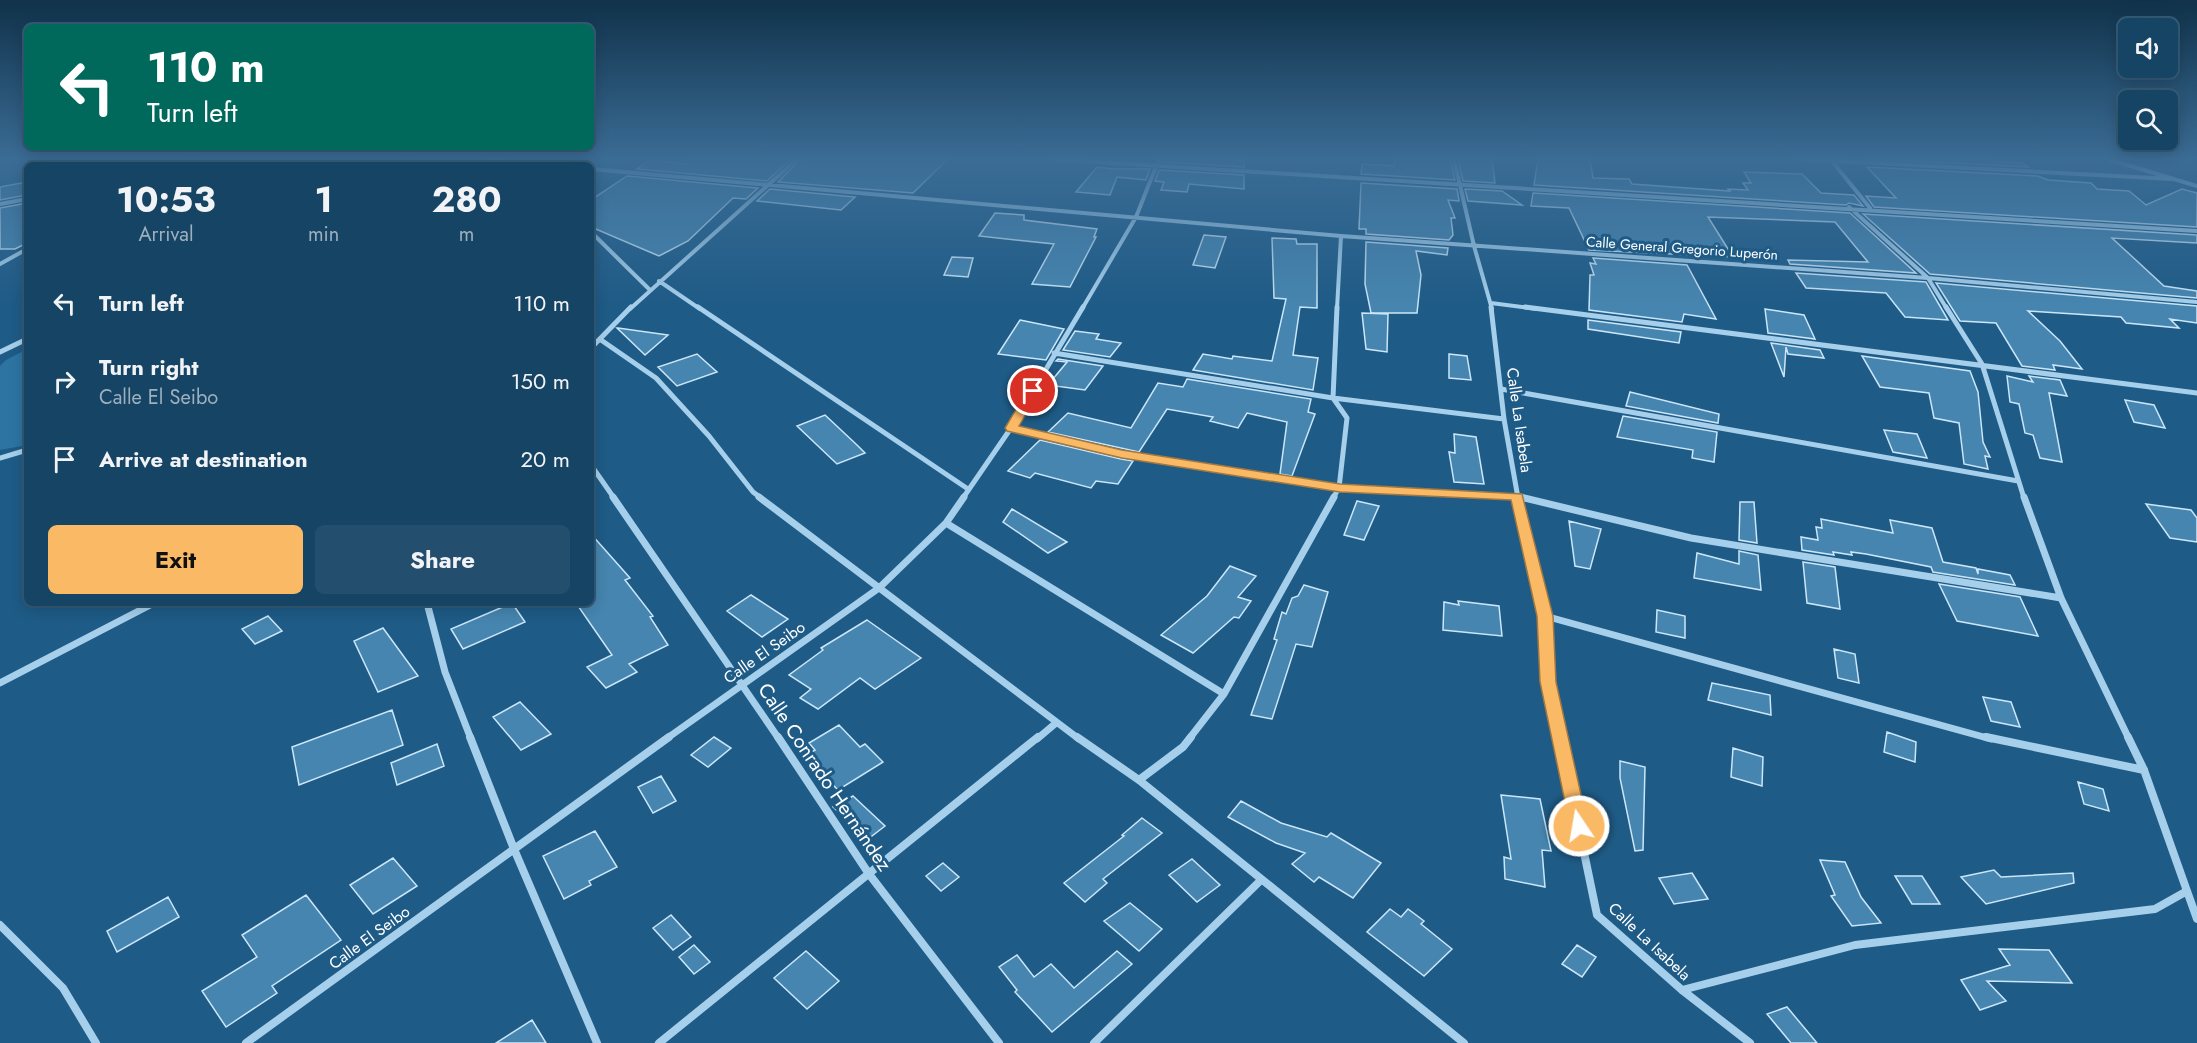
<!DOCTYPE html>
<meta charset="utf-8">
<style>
:root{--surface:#164464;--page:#234e6d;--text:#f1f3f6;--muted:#9eb0bf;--line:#355c78;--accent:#fab965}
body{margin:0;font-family:Jost,sans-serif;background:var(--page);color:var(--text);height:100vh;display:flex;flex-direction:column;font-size:22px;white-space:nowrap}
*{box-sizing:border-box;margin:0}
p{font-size:20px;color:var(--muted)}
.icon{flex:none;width:33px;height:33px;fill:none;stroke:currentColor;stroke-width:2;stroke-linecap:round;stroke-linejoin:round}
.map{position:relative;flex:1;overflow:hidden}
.details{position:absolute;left:24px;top:162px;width:570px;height:444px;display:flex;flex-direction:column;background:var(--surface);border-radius:9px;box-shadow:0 3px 15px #0003,0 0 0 2px var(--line)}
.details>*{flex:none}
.hud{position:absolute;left:24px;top:24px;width:570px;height:126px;border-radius:9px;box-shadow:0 3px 15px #0003,0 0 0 2px var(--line);background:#00695c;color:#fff;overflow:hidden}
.tools{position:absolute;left:2118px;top:18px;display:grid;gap:12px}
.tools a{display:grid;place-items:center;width:60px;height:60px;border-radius:9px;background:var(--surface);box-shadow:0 3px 15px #0003,0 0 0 2px var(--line);font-size:30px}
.pin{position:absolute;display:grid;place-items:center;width:51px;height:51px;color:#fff;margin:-26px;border:3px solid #fff;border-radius:50%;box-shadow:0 2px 6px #0007}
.me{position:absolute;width:66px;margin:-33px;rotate:348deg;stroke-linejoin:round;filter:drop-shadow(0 0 4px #0008)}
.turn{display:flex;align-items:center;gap:21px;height:126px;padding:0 24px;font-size:27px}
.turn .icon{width:78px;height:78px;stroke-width:2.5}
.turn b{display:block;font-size:42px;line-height:51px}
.eta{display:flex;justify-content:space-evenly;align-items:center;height:102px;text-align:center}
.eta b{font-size:36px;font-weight:700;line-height:42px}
.action{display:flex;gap:12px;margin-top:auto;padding:12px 24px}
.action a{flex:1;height:69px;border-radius:9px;background:var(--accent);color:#111;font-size:24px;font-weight:700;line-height:69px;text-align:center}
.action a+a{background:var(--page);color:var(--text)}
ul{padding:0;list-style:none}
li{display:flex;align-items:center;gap:18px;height:78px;padding:0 24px}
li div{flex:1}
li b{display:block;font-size:22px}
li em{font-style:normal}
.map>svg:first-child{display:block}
.green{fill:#2e74a3}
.building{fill:#4685af;stroke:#cbe6f8;stroke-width:1.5}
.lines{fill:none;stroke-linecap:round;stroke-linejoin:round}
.street-far3{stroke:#a6cfeb;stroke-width:4}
.street-far2{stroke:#a6cfeb;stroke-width:5}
.street-far1{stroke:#a6cfeb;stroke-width:7}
.street{stroke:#a6cfeb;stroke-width:8}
.route{fill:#fab965;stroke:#a27842;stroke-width:1.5}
.labels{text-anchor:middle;stroke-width:6;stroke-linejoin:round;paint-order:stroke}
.far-street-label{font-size:14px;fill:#fff;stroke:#1e5b86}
.street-label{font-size:16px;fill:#fff;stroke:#1e5b86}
.near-street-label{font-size:20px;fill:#fff;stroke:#1e5b86}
</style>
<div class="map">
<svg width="2197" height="1043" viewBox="0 0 2197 1043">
<rect width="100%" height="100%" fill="#1e5b86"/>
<path class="green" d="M27 349V445L0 450V366L6 360Z"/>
<path class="building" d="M686 159H791L767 181 637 169 649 160 686 164Z
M801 159H948L913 193 778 182Z
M1163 159 1244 160V167L1162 162Z
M1395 159H1450L1455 180 1361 174 1362 164 1394 166Z
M1458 159H1492L1495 183 1463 181Z
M1538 159H1590L1593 178 1629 179 1632 184 1730 191 1728 189 1748 190 1743 183H1751L1744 172 1802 174 1821 193 1854 195 1863 206 1849 203 1846 205 1534 185Z
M1868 159H1985L1988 161 2023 163 2028 167Z
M1097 167 1113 169H1150L1146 180 1117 177 1110 195 1076 192Z
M1867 167 2038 176 2048 180 2091 183 2097 189 2129 191 2146 205 2182 189 2197 193V227L1874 207 1866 196 1896 198Z
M1159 170 1244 175V189L1189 184 1187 192 1161 190 1164 182 1155 181Z
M627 176 758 188 746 199 733 198 688 241 659 256 591 227V200Z
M27 182V195L0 200V187Z
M1361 183 1457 189 1459 201 1448 200 1455 218H1451L1453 235 1449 240 1366 234V229H1359Z
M770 189 855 197 841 210 757 201Z
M1465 189 1502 191 1522 205 1468 201Z
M1533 193 1850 213 1916 273 1790 264 1788 260 1868 262 1835 222 1708 217 1733 257 1589 250 1569 208 1531 206Z
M27 203V243L15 249H0V208Z
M995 213 1024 215V220L1097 229 1094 237H1096L1070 287 1032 284 1054 244 979 236Z
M1863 214 2197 235V243L2112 238 2164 286 2197 291V298L1930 274Z
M1204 235 1226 237 1215 268 1193 265Z
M1272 238 1296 239 1297 244H1317V308L1300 307 1293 355 1318 358 1313 390 1193 370 1203 354 1232 359 1233 356 1272 361 1286 299 1274 298Z
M1366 242 1448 248 1447 255 1416 251 1421 275 1417 313H1371L1365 284Z
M952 257 973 258 968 277 944 275Z
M1593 258 1687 265 1716 319 1684 314 1682 322 1589 310 1590 275H1594L1590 263 1596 264Z
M1796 273 1926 282 1948 320 1905 317 1886 293 1806 288Z
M1936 283 2197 306V323L2170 319 2179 328 2126 323 2121 317 2028 311 2060 341 2082 369 2053 365 2055 370 2022 366 1996 323 1960 321Z
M1765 309 1804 315 1815 339 1768 333Z
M1362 313 1388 314 1387 352 1366 349Z
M1020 320 1064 329 1046 360 998 354Z
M1588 320 1681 332 1679 343 1588 329Z
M617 328H618L668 335 645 355Z
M1075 331 1099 334 1096 339 1121 343 1110 357 1063 350Z
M1771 343 1820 350 1824 358 1788 354 1786 347 1784 377Z
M697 354 717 372 677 386 658 367Z
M1449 354 1467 356 1471 380 1449 378Z
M1862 356 1970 371 1978 392 1983 442 1990 457 1985 456 1988 469 1964 464 1959 423 1934 418 1929 393 1880 387Z
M1058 359 1103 366 1085 390 1048 385 1067 362 1056 361Z
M2007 376 2033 382 2029 376 2060 380 2067 396 2049 393 2062 462 2040 458 2033 435 2025 433 2019 404 2010 402Z
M1187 379 1311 399 1308 412 1315 414 1292 476 1280 474 1287 422 1247 413 1238 428 1210 421 1213 417 1167 409 1139 452 1048 432 1068 413 1131 428 1158 383 1183 387Z
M1630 392 1719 414 1718 423 1626 406Z
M2125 400 2154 405 2165 428 2134 422Z
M825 415 857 445 865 453 837 464 797 426Z
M1623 416 1717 432 1714 462 1692 458 1693 450 1617 437Z
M1884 430 1917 434 1927 458 1893 452Z
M1454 434 1476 437 1484 484 1454 482 1449 452 1455 453Z
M1040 440 1121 459 1133 461 1118 484 1096 481 1091 488 1035 473 1030 478 1008 471Z
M1357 501 1379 506 1364 540 1344 535Z
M1740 502H1754L1757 543 1739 540Z
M2146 504 2191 510 2197 518V542L2170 538Z
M1012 509 1067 542 1048 553 1003 522Z
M1821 519 1893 533 1890 520 1932 528 1943 562 1976 568 1978 574V569L2010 575 2015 585 1933 572 1931 567 1866 554 1851 552 1852 555 1833 552 1834 555 1802 550 1801 537 1818 540 1816 527 1822 528Z
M1569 521 1601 529 1590 569 1575 566Z
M591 534 630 578 625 580 653 616 650 617 668 645 629 664 637 672 606 688 587 667 612 655 576 603H591Z
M1739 551 1758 555 1761 590 1694 578 1697 553 1739 564Z
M1803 562 1835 567 1840 609 1807 603Z
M1230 566 1256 576 1238 597 1251 601 1239 618 1234 617 1193 653 1161 635 1207 596Z
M1939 584 2020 597 2038 636 1957 621Z
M1304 585 1328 592 1312 647 1296 644 1272 719 1251 715 1277 640 1274 639 1282 612 1286 614 1292 598 1298 596Z
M751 595 788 619 762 637 727 611Z
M1458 601 1499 606 1502 636 1443 630 1444 602 1459 605Z
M512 603 525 622 463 649 451 629Z
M1657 610 1685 616V638L1656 632Z
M268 616 282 631 255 644 242 629Z
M867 620 921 658 875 689 860 678 818 709 800 698 811 689 789 675 823 650 821 648Z
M383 628 418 676 378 692 354 641Z
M1834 649 1855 654 1859 683 1838 678Z
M1712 683 1770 695 1771 715 1708 700Z
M1983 697 2011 702 2020 727 1991 721Z
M520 702 551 734 521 750 493 717Z
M392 710 403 745 299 785 292 747Z
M839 725 860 747 865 744 883 762 838 790 805 756 815 750 809 743Z
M1887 732 1916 742 1915 762 1884 752Z
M714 737 731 748 708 767 691 755Z
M437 744 444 766 397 785 391 763Z
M1733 748 1763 757 1762 786 1731 777Z
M1620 761 1645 767 1643 850 1635 851 1620 778Z
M661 776 676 801 653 813 638 787Z
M2078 782 2103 789 2109 811 2084 804Z
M1501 795 1540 799 1551 851 1542 850 1545 887 1505 879 1504 857 1511 859Z
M853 796 885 826 868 839 833 807Z
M1241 801 1281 823 1327 837 1331 833 1381 863 1353 898 1319 877 1314 882 1292 864 1305 853 1276 843 1228 817Z
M1142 818 1162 833 1103 879 1107 883 1085 902 1064 883 1124 836 1122 835Z
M595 831 617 867 589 881 591 885 564 899 543 856Z
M393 858 417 886 373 914 350 885Z
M1192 859 1220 885 1197 902 1169 875Z
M1820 860 1845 862 1861 897 1881 923 1852 926 1831 896 1835 895Z
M943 863 959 877 941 891 926 876Z
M1994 870 2001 877 2073 873 2074 883 1986 904 1961 877Z
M1692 873 1708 899 1674 904 1659 878Z
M1895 876H1922L1940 904H1912Z
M306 895 341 940 272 986 277 993 226 1027 202 991 257 957 242 935Z
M168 897 179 917 117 952 107 931Z
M1130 903 1162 929 1139 951 1104 921Z
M1390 909 1401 917 1408 909 1424 921 1421 924 1452 949 1424 976 1367 932Z
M671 915 691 937 673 950 653 928Z
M694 945 710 962 694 974 679 957Z
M1577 945 1596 957 1582 977 1562 964Z
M1999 949 2049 950 2072 983 1987 981 2006 1001 1980 1010 1961 980 2010 965Z
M806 951 839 981 807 1009 774 978Z
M1117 951 1132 964 1052 1032 1015 992 1017 990 999 967 1017 955 1034 977 1051 964 1074 988Z
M1787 1007 1817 1043H1791L1767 1014Z
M532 1020 546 1043H496Z"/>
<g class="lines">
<path class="street-far3" d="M483 159 551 165
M1051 159 2197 231
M1454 159 1474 246 1492 309
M1800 159 2173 179
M2108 159 2197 186
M1831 160 1870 208
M179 165 192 159
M398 165 408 159
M591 169 1341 236 1928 278 2197 302
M0 204 27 199
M1849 207 1928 278 1947 309
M591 232 649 289
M0 264 27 249
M659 281 700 309
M1491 303 1537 309
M630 309 797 159
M1082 309 1136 217 1159 159
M1337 309 1341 236"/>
<path class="street-far2" d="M698 307 968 489
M1337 307 1333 398 1347 418 1339 488 1526 498
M1491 307 1504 419 1518 498
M1525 307 2197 393
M1946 307 1982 364 2024 498
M601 340 656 378 709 436 753 492 761 498
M591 348 631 307
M0 352 27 339
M1054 353 1333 398 1504 419
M1501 389 2018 481
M1011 428 1122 454 1339 488 1333 498
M0 458 27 450
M591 465 614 498
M963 498 1011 428 1083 307"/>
<path class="street-far1" d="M613 497 779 739
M759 497 1079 739
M1517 497 1545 616 1548 682 1560 739
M1520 497 1691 538 2061 598
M2024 497 2061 598 2129 739
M946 523 1224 694
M427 603 445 672 471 739
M1545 616 1991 739
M0 683 154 603
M666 739 879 588 946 523 964 497
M1037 739 1056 723
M1189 739 1224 694 1334 497"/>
<path class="street" d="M470 737 514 849 597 1043
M778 737 869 874 999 1043
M1077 737 1139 780 1464 1043
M1560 737 1597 915 1682 990 1750 1043
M1986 737 2144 770
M1139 780 1183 747 1191 737
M2187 891 2197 919
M0 925 63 988 96 1043
M1682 990 1855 945 2155 909 2187 891 2144 770 2128 737
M246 1043 669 737
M659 1043 1038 737
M1094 1043 1260 881"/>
</g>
<linearGradient id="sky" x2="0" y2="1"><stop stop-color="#10324a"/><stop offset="0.52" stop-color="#3b6c95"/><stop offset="1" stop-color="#3b6c95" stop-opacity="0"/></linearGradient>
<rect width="2197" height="305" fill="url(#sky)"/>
<path class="route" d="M1033 387 1039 391 1019 426 1122 450 1340 484 1522 494 1553 616 1556 682 1588 826 1585 831 1579 833 1572 831 1570 826 1540 682 1537 616 1511 500 1340 492 1122 458 1007 431 1005 428 1027 391Z"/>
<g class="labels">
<g class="far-street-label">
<text transform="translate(1682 248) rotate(4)" y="5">Calle General Gregorio Luperón</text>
</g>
<g class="street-label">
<text transform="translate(1520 420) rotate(82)" y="6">Calle La Isabela</text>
<text transform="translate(764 652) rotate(-35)" y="6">Calle El Seibo</text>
<text transform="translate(369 937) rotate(-36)" y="6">Calle El Seibo</text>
<text transform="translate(1650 941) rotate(43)" y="6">Calle La Isabela</text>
</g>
<g class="near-street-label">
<text transform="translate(825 777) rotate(56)" y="7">Calle Conrado Hernández</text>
</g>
</g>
</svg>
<div class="tools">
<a><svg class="icon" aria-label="sound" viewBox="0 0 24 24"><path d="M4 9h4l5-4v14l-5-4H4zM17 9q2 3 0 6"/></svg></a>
<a><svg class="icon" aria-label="search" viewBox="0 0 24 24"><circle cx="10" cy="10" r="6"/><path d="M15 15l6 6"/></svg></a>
</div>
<div class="pin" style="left:1033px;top:391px;background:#d93025"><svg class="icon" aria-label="arrive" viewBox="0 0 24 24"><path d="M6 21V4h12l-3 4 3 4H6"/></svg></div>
<svg class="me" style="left:1579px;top:826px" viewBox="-20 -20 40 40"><circle r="17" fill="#fab965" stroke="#fff" stroke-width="3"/><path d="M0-11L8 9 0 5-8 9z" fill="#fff"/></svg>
<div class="hud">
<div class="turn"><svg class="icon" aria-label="left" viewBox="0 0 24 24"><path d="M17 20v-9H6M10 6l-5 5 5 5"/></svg><div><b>110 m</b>Turn left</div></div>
</div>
<section class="details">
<div class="eta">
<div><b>10:53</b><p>Arrival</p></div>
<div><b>1</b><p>min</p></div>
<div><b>280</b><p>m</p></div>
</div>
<ul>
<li><svg class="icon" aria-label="left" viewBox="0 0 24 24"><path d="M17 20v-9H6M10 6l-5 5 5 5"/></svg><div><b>Turn left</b></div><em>110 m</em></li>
<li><svg class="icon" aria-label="right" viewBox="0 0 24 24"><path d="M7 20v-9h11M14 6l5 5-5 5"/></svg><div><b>Turn right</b><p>Calle El Seibo</p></div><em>150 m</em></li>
<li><svg class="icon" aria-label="arrive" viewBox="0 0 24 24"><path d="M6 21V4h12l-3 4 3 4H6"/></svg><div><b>Arrive at destination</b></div><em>20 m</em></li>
</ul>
<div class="action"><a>Exit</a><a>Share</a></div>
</section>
</div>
